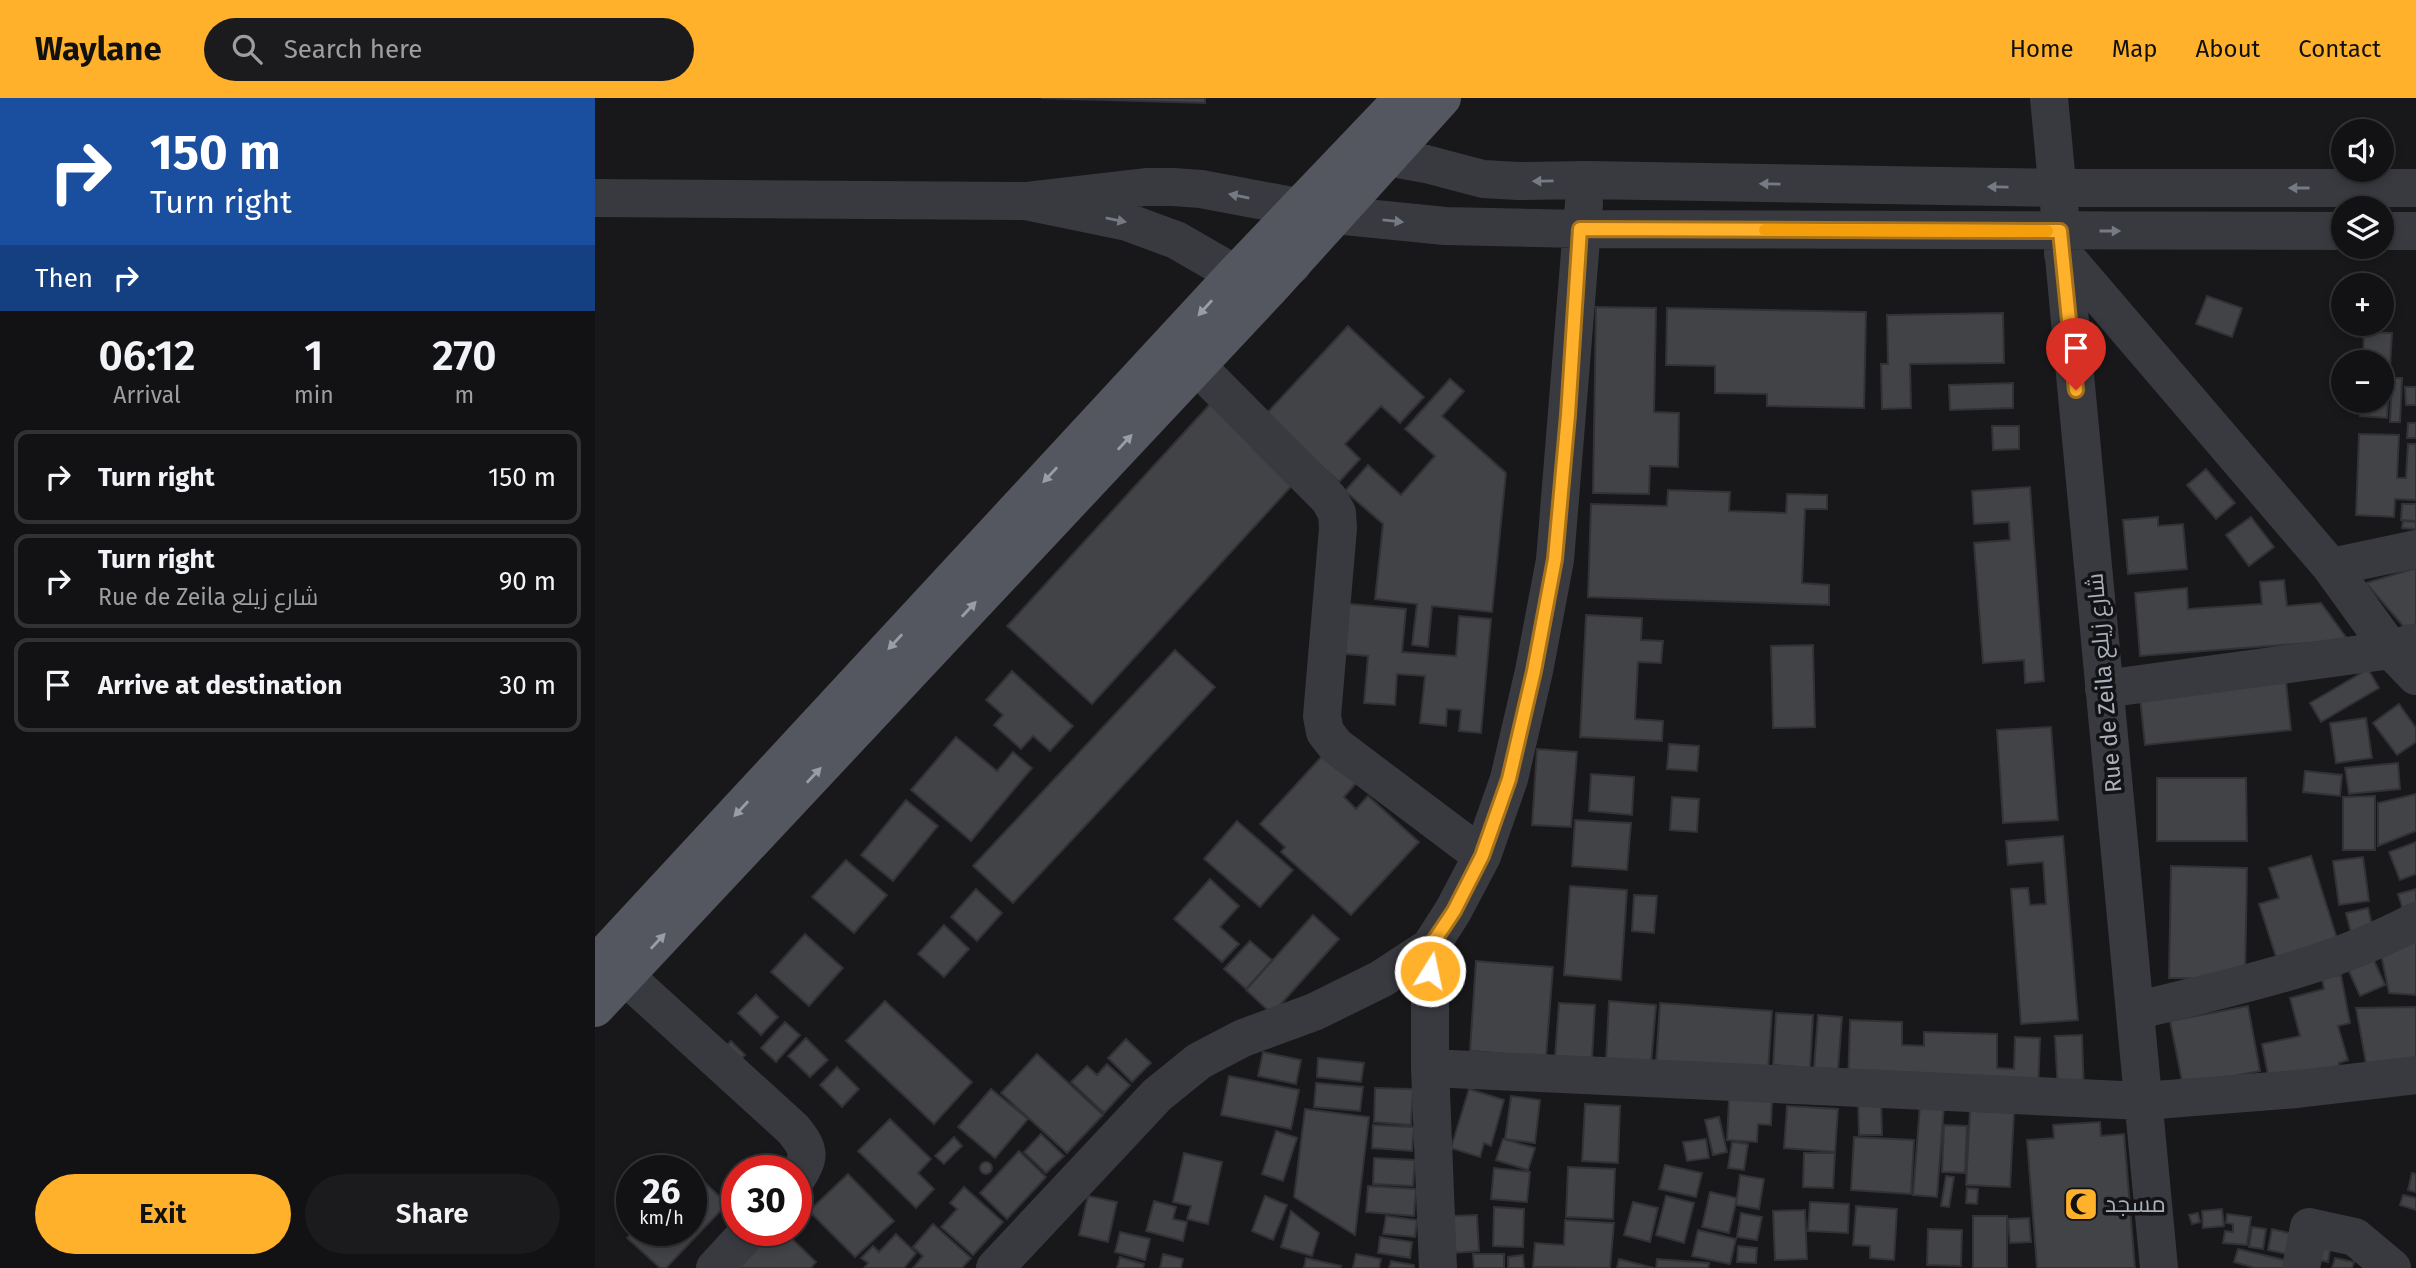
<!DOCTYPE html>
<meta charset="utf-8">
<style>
:root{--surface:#121214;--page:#1b1b1d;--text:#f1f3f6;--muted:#9c9ea0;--line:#313234;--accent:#ffb12b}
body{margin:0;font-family:"Fira Sans",Cairo,sans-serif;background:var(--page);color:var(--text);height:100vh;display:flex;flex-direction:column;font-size:26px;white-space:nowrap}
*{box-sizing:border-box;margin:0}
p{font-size:23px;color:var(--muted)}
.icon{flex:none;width:38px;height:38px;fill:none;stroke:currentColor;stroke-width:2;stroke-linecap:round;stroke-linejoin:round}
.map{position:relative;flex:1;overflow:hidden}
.sheet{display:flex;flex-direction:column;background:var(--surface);width:595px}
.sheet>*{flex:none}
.top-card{background:#1a4fa0;color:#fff;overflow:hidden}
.tools{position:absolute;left:1736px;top:21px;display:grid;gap:14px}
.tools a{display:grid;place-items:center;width:63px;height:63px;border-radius:50%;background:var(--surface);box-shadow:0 4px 10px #0003,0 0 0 2px var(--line);font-size:35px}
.speed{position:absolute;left:21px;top:1057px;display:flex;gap:14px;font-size:35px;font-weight:700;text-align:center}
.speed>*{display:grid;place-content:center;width:91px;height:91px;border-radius:50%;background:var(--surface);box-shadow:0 4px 10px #0003,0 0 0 2px var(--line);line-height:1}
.speed small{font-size:18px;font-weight:400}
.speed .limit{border:10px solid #d22;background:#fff;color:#111}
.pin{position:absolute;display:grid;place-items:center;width:60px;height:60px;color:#fff;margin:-72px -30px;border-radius:50% 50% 50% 0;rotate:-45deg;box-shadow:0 0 7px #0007}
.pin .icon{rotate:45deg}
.me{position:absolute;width:77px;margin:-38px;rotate:10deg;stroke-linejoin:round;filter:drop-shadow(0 0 5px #0008)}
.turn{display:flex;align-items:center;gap:24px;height:147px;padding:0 35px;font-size:32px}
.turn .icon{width:91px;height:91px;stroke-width:2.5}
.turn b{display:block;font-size:49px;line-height:60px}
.then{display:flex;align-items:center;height:66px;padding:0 35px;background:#0003;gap:14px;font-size:26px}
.eta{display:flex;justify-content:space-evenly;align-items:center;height:119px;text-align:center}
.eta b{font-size:42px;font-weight:600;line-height:49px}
.primary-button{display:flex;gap:14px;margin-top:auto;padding:14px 35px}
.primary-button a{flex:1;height:80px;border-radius:42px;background:var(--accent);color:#111;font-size:28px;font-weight:600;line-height:80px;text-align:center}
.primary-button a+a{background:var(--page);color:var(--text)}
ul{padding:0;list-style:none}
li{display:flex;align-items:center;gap:21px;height:94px;margin:0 14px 10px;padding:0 21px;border:4px solid var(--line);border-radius:14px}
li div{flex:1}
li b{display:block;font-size:26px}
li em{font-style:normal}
header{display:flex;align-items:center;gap:42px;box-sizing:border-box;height:98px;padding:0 35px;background:var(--accent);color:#111}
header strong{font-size:33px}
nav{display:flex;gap:38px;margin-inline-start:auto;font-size:24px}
.search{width:490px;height:63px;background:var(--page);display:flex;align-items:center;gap:18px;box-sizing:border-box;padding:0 24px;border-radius:38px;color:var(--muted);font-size:26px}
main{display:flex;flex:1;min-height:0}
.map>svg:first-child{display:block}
.building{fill:#424347;stroke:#323236;stroke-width:2}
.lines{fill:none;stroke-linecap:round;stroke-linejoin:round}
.minor{stroke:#383a40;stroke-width:38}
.major{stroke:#54575f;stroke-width:38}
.oneway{fill:#767a84}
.oneway2{fill:#989da9}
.route-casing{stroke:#a6731c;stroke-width:18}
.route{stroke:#ffb12b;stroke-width:12}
.slow{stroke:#f59e0b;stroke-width:12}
.labels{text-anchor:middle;stroke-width:7;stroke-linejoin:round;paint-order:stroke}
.street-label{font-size:23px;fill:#a9afbb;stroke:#131315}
.poi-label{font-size:23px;fill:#a9afbb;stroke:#131315;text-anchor:start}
</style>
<header>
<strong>Waylane</strong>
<div class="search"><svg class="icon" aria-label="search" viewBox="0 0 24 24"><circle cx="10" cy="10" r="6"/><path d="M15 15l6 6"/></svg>Search here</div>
<nav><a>Home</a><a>Map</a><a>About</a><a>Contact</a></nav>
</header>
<main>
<section class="sheet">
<div class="top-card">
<div class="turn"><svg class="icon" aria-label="right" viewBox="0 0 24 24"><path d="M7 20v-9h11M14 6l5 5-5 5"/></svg><div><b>150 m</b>Turn right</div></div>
<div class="then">Then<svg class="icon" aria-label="right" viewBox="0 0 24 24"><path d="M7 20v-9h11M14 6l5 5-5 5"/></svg></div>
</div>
<div class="eta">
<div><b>06:12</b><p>Arrival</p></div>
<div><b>1</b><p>min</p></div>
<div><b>270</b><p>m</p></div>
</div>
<ul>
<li><svg class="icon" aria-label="right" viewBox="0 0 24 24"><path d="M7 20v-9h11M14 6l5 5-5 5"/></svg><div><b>Turn right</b></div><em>150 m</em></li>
<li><svg class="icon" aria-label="right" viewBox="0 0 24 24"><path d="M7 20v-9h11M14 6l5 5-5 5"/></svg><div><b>Turn right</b><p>Rue de Zeila شارع زيلع</p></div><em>90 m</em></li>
<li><svg class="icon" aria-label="arrive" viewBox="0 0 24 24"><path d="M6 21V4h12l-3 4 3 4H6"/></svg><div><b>Arrive at destination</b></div><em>30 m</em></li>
</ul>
<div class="primary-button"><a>Exit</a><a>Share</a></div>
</section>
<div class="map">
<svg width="1821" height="1170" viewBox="0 0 1821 1170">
<rect width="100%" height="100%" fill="#18181a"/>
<path class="building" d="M446 0H610V5Z
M1612 198 1647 210 1637 239 1601 226Z
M1001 209 1061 210 1059 314 1084 315 1083 369 1055 368 1054 396 998 395Z
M1072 210 1271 214 1269 310 1172 308V296L1120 295V268L1071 267Z
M1408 215 1409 265 1315 266 1316 310 1287 311 1286 266H1293L1292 217Z
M753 228 829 299 805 325 786 308 750 346 765 361 744 384 670 317Z
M1769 234 1797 235 1792 320 1765 318 1766 303H1787V264H1768Z
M1797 280H1807L1805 324H1795Z
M855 281 869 293 847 318 911 375 897 514 837 508 833 549 817 547 822 506 780 501 788 426 750 393 773 367 806 397 840 358 810 331Z
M1418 285V310L1355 312 1354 287Z
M1810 289H1821V307H1811Z
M617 304 702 382 497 606 412 528Z
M1813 325H1821V340H1812Z
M1397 328H1424V351L1398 352Z
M1764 336 1804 337 1802 380H1811L1813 346H1821V402L1800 401 1799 419 1761 417Z
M1611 371 1640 405 1621 421 1592 387Z
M1435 389 1449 583 1430 585 1429 562 1388 565 1379 445 1415 442 1414 424 1379 426 1377 393Z
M1073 392 1135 394 1134 413 1191 415 1192 396 1232 397V411H1210L1207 485 1234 487V507L993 499 996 406 1072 408Z
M1807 406H1821V423L1806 422Z
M1563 419V428L1588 426 1592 471 1533 476 1528 422Z
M1656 419 1679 449 1654 468 1631 437Z
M1808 423 1821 424V431L1807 430Z
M1821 470V526L1810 530 1771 485Z
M1689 482 1692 508 1726 505 1753 542 1545 558 1540 495 1592 490 1593 511 1667 506 1665 484Z
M744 505 811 511 807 554 861 558 864 518 896 521 886 635 864 633 866 612 852 611 851 628 825 625 830 578 802 576 800 607 769 605 773 558 740 555Z
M991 517 1047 520 1046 542 1068 543 1066 565 1043 564 1040 621 1068 623 1067 643 985 639Z
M1218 547 1220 629 1178 630 1176 548Z
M580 552 620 589 418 805 378 768Z
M1773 571 1784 590 1726 624 1715 605Z
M417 573 478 628 455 653 438 638 426 651 399 627 408 617 391 602Z
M1691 584 1696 632 1550 647 1545 600Z
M1804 606 1821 630V644L1802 657 1778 625Z
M1771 620 1777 660 1741 665 1735 625Z
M1456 629 1463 722 1408 725 1402 632Z
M361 639 402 673 418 654 437 670 376 743 316 692Z
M1074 646 1104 648 1102 673 1072 671Z
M942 651 982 654 976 729 937 727Z
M729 656 761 685 749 699 761 711 773 698 824 744 756 817 686 754 690 749 665 726Z
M1803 665 1805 691 1754 696 1750 670Z
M1710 673 1747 677 1745 698 1708 694Z
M996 676 1039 679 1037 717 994 713Z
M1562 680H1651L1652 743H1562Z
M1821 696V733L1783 748V705Z
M1780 698V752H1748V699Z
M1077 699 1104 701 1102 734 1075 732Z
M311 702 343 728 298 783 266 757Z
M980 722 1036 725 1032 772 977 768Z
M642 723 698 772 665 809 609 761Z
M1468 738 1483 922 1426 926 1416 791 1433 790 1435 807 1451 806 1448 764 1413 767 1411 743Z
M1821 744V776L1805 782 1794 754Z
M1716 758 1744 847 1683 865 1664 806 1684 800 1674 770Z
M1768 759 1774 803 1744 807 1738 763Z
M251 762 292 797 259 835 217 799Z
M1576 768 1652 770 1650 881 1574 880Z
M615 781 644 808 625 829 644 846 627 864 579 821Z
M975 788 1032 792 1026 882 969 877Z
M381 791 407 815 382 843 356 819Z
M1821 791V815L1810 818 1803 796Z
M1039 797 1062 798 1059 835 1037 833Z
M1773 810 1779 835 1757 839 1751 815Z
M718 817 744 841 677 916 651 892Z
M349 827 374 851 349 879 323 856Z
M210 836 248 870 214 908 176 874Z
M1821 837V897L1794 895 1785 851Z
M655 843 677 862 651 891 629 871Z
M1778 860 1790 887 1765 898 1753 871Z
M881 863 958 869 951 959 875 953Z
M1746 877 1755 925 1743 928 1753 962 1744 965V968L1674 982 1667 946 1705 938 1695 900 1729 891 1727 880Z
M161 897 183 919 166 937 143 915Z
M290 903 377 984 339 1026 251 943Z
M1014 903 1061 907 1056 966 1011 963Z
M964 905 1000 907 997 961 960 959Z
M1065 905 1177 913 1173 973 1061 965Z
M1653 908 1665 973 1588 988 1575 923Z
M1821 909V968L1772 971 1761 910Z
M1181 915 1218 917 1215 970 1178 967Z
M1223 917 1247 919 1243 972 1219 970Z
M1255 922 1307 924V947L1329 948V934L1402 936V970L1419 971 1420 939 1445 940 1443 994 1253 988Z
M190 924 205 937 181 964 166 950Z
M1487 937 1489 996 1463 997 1460 938Z
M211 940 233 962 215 979 193 958Z
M531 941 556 965 537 984 513 960Z
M136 943 150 957 140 967 126 953Z
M668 954 706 962 701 986 663 978Z
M442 956 508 1017 472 1055 406 995Z
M723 960 769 965 766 984 722 979Z
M512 966 535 987 509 1015 476 984 492 968 502 977Z
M242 969 264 991 247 1009 225 987Z
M634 978 704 992 696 1031 626 1017Z
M721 985 768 989 765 1013 719 1009Z
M780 990 818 991 816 1027 779 1024Z
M396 991 433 1021 400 1060 363 1029Z
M874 991 909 1002 896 1048 889 1045 885 1059 856 1050Z
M916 998 945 1002 940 1045 910 1041Z
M1286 999 1287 1037H1264L1263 1000Z
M1134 1001 1177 1003 1176 1027 1163 1026 1162 1044 1132 1042Z
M990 1006 1025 1008 1023 1065 987 1063Z
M1325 1007 1349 1008 1342 1099 1318 1097Z
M1192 1008 1243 1011 1240 1054 1189 1050Z
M710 1011 774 1019 760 1137 699 1099Z
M1375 1012 1419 1015 1415 1089 1371 1087Z
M1124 1019 1132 1054 1118 1057 1110 1022Z
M295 1021 336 1061 323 1075 339 1091 321 1110 263 1053Z
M1505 1024 1506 1038 1529 1036 1540 1170H1442L1432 1042 1459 1040 1458 1027Z
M778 1027 819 1029 817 1053 777 1050Z
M1349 1027 1372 1028 1370 1075 1347 1074Z
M681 1033 702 1040 688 1083 667 1076Z
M446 1036 469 1058 451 1075 429 1054Z
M359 1039 367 1048 349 1066 340 1058Z
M1259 1039 1319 1042 1316 1096 1256 1092Z
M908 1041 940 1050 933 1072 901 1062Z
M1111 1041 1114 1060 1092 1063 1088 1044Z
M1137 1044 1153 1046 1149 1072 1133 1070Z
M424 1053 451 1079 412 1121 385 1095Z
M589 1055 627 1064 613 1126 592 1121 596 1108 578 1104Z
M1209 1055H1240L1238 1090 1208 1089Z
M779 1060 820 1062 818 1088 778 1086Z
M385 1070a6 6 0 1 1 12 0a6 6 0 1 1-12 0Z
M1070 1067 1107 1075 1101 1099 1064 1091Z
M973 1069 1020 1071 1018 1121 971 1119Z
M899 1070 935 1074 932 1104 896 1101Z
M96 1071 132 1106 71 1170H65L32 1140 39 1132H96Z
M1817 1075 1821 1076V1094L1813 1092Z
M253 1076 299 1123 260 1159 214 1113Z
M1145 1077 1169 1081 1164 1111 1141 1107Z
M1351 1078 1359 1079 1354 1109 1346 1108Z
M773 1088 821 1091 819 1118 771 1114Z
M369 1089 408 1124 378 1157 346 1129 362 1111 355 1105Z
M1372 1090 1383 1091 1382 1106 1371 1105Z
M1115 1094 1142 1100 1134 1135 1107 1129Z
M1808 1097 1821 1100V1112L1805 1107Z
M493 1098 522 1104 513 1144 484 1137Z
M670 1098 692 1107 678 1142 657 1133Z
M1071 1098 1099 1105 1089 1145 1061 1137Z
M559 1103 581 1109 578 1121 592 1124 588 1143 551 1133Z
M1038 1104 1063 1110 1055 1144 1029 1137Z
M1215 1104 1254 1106 1253 1135 1213 1133Z
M1261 1108 1302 1111 1299 1162 1275 1160V1148L1258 1147Z
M899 1109 929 1111 928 1149 898 1148Z
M1627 1111 1629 1128 1608 1130 1607 1113Z
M1210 1112 1212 1161 1180 1162 1178 1113Z
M696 1113 724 1135 717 1158 686 1149Z
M1146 1115 1167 1119 1162 1142 1142 1139Z
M1603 1115 1605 1124 1597 1126 1594 1117Z
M1632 1116 1656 1119 1652 1147 1628 1145 1630 1133 1638 1134V1126L1631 1125Z
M882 1117 884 1153 858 1155 856 1118Z
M791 1118 822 1122 820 1139 788 1136Z
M1378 1118H1412V1170H1378Z
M1434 1120 1436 1144 1415 1145 1413 1121Z
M970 1122 1019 1125 1015 1170 938 1169 940 1145 969 1147Z
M338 1126 376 1160 367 1170H318L328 1158 318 1149Z
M1657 1129 1671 1131 1668 1151 1654 1149Z
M1333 1131 1367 1132 1366 1168 1332 1167Z
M1677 1131 1710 1139 1706 1159 1673 1152Z
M172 1132H188L221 1164 216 1170H136Z
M1103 1132 1141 1141 1135 1166 1097 1158Z
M525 1134 555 1141 550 1162 520 1154Z
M301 1136 321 1155 309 1170H269L273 1165 266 1160 278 1148 284 1154Z
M785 1139 817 1144 815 1160 783 1155Z
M1736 1146 1733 1164 1715 1160Z
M1143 1148 1162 1150 1161 1165 1142 1164Z
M1643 1151 1702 1165 1701 1170H1660L1639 1164Z
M568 1156 588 1161 586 1170H565Z
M761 1156 786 1161 784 1170H758Z
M878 1156H909V1170H879Z
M928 1157 929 1170H913V1159Z
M525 1159 549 1166 548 1170H522Z
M711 1160 746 1168 745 1170H709Z
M1740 1160 1759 1164 1757 1170H1737Z
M1024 1161 1059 1170H1022Z
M1062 1161 1114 1165 1113 1170H1061Z
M796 1163 819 1167V1170H794Z"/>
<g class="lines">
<path class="minor" d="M1454 0 1564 1170
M0 100 430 103 551 89H578L606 91 702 109 697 167 640 176 581 142 532 124 430 103
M1748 133 985 131 850 128 740 117 729 84 792 59 831 66 888 81 923 83 992 82 1462 90H1821
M1787 133H1821
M1468 156 1736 469 1796 552 1821 578
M580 246 734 401 742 415 743 430 727 618 730 634 741 648 887 758
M1736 469 1821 451
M1509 591 1796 552 1816 545
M835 849V970L843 1170
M5 862 30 878 198 1031C215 1052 216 1058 201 1081
M1540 913C1636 889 1733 870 1821 823
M835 970 1548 1003 1702 991 1821 977
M120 1170 155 1132
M400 1170 562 997 604 963 648 940 719 914 786 881 835 849 858 813 887 758 914 681 939 573 960 462 989 105
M1706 1170 1714 1129 1760 1139 1797 1170"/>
<path class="major" d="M0 867 640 176 808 0
M0 910 676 189 847 0"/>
</g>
<defs><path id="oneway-solid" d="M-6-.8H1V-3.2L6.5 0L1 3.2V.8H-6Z" transform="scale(1.75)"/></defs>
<g class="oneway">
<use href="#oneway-solid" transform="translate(948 83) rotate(179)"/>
<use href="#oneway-solid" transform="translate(1175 86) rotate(-179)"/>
<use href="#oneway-solid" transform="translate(1403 89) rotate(-179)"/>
<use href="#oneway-solid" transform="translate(1704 90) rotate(180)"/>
<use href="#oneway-solid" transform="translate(644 98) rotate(-169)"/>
<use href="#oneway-solid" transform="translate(521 122) rotate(12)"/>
<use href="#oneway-solid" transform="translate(798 123) rotate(6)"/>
<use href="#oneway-solid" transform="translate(1515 133)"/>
</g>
<g class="oneway2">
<use href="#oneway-solid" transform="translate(610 210) rotate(132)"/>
<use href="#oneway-solid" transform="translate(530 344) rotate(-47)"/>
<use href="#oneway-solid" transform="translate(455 377) rotate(133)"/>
<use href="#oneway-solid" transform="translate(374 511) rotate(-47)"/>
<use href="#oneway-solid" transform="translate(300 544) rotate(133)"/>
<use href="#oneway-solid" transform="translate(219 677) rotate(-47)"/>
<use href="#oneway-solid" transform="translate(146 711) rotate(133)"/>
<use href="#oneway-solid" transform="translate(63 843) rotate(-47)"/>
</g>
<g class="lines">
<g class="route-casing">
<path id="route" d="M835 873V849L859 813 887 758 914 681 939 573 960 461 973 317 985 131 1465 133 1481 292"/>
</g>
<use href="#route" class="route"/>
<path class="slow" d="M1170 132 1452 133"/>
</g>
<defs>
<g id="mosque-square" transform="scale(1.75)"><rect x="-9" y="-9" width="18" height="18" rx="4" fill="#ffb12b" stroke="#131315"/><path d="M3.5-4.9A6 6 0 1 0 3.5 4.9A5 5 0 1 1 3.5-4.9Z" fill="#111"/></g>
</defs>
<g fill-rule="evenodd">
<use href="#mosque-square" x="1486" y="1106"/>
</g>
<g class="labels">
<g class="street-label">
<text transform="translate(1509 585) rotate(-95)" y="8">Rue de Zeila شارع زيلع</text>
</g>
<g class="poi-label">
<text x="1510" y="1114">مسجد</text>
</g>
</g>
</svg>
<div class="tools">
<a><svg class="icon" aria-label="sound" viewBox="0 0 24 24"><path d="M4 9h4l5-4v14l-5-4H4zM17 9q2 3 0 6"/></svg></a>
<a><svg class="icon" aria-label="layers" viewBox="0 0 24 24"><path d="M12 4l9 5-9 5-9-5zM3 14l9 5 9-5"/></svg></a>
<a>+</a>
<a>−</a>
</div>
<div class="speed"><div>26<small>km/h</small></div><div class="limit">30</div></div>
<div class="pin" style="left:1481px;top:292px;background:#d93025"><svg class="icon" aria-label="arrive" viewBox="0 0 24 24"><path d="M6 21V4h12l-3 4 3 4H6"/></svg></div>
<svg class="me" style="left:835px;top:873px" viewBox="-20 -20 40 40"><circle r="17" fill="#ffb12b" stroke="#fff" stroke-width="3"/><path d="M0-11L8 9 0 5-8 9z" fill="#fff"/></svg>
</div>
</main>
